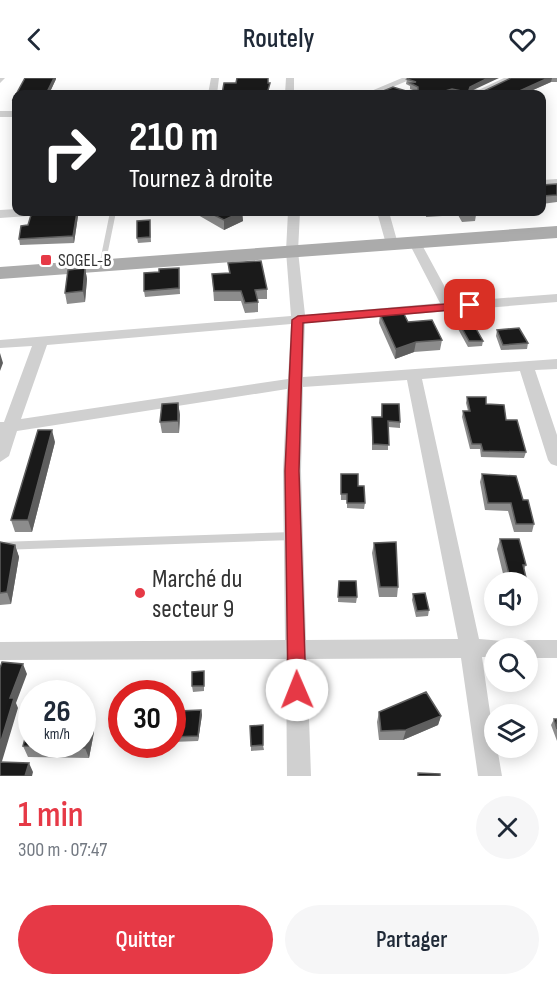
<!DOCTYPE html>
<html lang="fr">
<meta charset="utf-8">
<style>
:root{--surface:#fff;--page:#f6f6f7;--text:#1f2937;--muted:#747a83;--accent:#e63946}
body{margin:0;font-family:"Sofia Sans Condensed",sans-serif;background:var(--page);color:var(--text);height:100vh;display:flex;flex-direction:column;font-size:22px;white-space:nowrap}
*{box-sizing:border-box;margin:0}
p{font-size:20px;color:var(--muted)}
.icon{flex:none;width:33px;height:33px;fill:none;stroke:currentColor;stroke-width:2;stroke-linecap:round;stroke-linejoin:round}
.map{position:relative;height:698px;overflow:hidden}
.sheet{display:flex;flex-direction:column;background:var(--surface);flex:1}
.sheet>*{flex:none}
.guide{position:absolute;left:12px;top:12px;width:534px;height:126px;border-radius:12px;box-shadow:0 3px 15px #0003;background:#202124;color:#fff;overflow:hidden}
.tools{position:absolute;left:484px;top:494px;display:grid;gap:12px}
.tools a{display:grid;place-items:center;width:54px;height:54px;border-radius:50%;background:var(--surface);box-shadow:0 3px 15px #0003;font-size:30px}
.speed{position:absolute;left:18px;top:602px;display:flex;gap:12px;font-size:30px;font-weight:700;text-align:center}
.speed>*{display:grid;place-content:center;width:78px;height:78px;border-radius:50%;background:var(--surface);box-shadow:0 3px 15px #0003;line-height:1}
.speed small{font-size:15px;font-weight:400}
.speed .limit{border:9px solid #d22;background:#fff;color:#111}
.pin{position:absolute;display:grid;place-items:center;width:51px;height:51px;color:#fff;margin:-26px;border-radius:12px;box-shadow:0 3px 9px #0006}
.me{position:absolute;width:66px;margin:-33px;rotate:359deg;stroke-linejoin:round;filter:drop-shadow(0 0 4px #0008)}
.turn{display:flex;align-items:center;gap:21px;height:126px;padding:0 18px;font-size:27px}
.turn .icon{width:78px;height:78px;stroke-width:2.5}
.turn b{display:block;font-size:42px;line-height:51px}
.round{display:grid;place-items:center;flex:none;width:63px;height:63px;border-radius:32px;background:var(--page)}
.summary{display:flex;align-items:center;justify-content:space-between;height:102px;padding:0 18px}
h1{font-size:36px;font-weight:600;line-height:45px;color:var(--accent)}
.action{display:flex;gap:12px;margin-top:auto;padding:12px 18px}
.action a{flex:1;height:69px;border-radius:36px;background:var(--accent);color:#fff;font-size:24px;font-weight:600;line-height:69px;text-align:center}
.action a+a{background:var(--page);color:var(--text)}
header{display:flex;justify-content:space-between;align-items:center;height:78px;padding:0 18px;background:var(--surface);font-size:27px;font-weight:600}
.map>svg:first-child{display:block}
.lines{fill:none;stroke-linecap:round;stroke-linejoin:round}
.lane{fill:#d0d0d0;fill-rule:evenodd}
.street{fill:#d0d0d0;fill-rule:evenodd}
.primary{fill:#ababab;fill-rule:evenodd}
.wall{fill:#8c8c8c}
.shaded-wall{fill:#5f5f5f}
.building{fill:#1a1a1a;stroke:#5f5f5f;stroke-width:1.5}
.route{fill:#e63946;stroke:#96252e;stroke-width:1.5}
.poi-dot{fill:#e63946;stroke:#fff;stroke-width:2}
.labels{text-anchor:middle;stroke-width:6;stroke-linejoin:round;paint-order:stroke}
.far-poi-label{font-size:18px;fill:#333;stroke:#fff;text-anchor:start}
.near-poi-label{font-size:26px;fill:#333;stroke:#fff;text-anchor:start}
</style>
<header><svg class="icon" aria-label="back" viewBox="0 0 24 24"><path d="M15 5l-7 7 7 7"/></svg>Routely<svg class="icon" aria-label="heart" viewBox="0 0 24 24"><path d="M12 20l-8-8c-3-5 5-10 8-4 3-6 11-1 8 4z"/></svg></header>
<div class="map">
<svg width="557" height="698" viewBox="0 0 557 698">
<rect width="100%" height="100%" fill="#fff"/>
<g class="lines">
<path class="lane" d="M110 134H116L105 188 102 190 99 188Z
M293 454 296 455 298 458 296 461 293 462 0 472V464Z"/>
<path class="street" d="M0 0H5L0 5Z
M211 0H219L217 16H208Z
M286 0H294V16H285Z
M402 0H414L376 16H364Z
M504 0H516L482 16H470Z
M0 33H16V39H0Z
M557 101V107L542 108V102Z
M16 131V134H34L28 138 0 140V132Z
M288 134H300L298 173 305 237 440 225 409 165 415 161 421 165 453 224 557 216V224L305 245 303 299 557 281V291L535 292 557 357V388L551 386 548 382 520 293 422 301 479 561 503 563 506 570H495V579H482L495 669H497L502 698H478L461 580 307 581 311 698H287L286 581 0 582V564L285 562 283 393 287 311 17 353 9 378 0 384V344H4L32 268 0 270V262L291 238 286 173ZM291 246 288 301 21 341 47 267ZM407 302 458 561 306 562 301 393 303 309Z
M377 134H389L398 166 396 169 392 170 386 166Z
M528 562H557V580H528V570H518L520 564Z"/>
<path class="primary" d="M557 148V160L0 201V189Z"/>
</g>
<path class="wall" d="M25 0H56V1L49 16H16V26H14L13 22Z
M511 0H557V4H551L524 16H376L413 12 410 11V8L406 6 407 1 473 12 484 13Z
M557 106V124L542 126V107Z
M54 134H78V138L74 165 20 167 19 161 28 147 54 137Z
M198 134H242L243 143 224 152 198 137Z
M426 134H534V136L476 137 475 143 462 144 458 137 426 139Z
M150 142 151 164 138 165 137 160Z
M228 185 267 211V221H258V234L245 235 241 223H214L212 196 229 195Z
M85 190 87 201 85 224 67 226 65 215Z
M179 190 180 216 145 219 144 213 159 194Z
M380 236 408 244 442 262 440 272 414 274 395 281 379 245Z
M458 243 483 263 482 268 468 269 457 249Z
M497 252 528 265 527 271 501 272 496 258Z
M467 319 486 326 506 342 526 374 524 380 481 379 480 371H470L462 339 463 333H468L466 325Z
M178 325 180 337 179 355H162L160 344Z
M382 326 400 344V350L388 349V372H372V339H381Z
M55 364 32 454H15L11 442Z
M341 396 358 408 365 425 364 431 347 430V422H341Z
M482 396 523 422 534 446 532 454H514L508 433 485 432 480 404Z
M500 461 526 487 524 491 527 504H505L497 471Z
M0 464 15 467 19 479 11 526 0 527Z
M374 465 398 509 397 519H379L372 475Z
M339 503 357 519 356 525 338 524Z
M413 516 429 532 428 538 416 539 412 522Z
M204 593V613L193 614 192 608Z
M201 632 202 637 198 663 172 664V637L177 638Z
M379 634 441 638 438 647 403 662H379L377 644Z
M554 641H557V663L551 647Z
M90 644 94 654 89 680 28 679 23 668Z
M263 667 264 672 251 673V668Z"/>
<path class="shaded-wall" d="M54 0H56V1L49 16H46Z
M488 0H499L469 14 470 9Z
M548 0H552L551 4 524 16H513Z
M452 11V16H435Z
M77 134 78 138 74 165 73 158Z
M242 134 243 143 224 152V142Z
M85 190 87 201 85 224 83 213Z
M416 264 414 274 395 281 396 271Z
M0 275 3 285 0 293Z
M178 325 180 337 179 355 178 343Z
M52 352 55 364 32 454 28 442Z
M15 467 19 479 11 526 7 514Z
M23 586 27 596 16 625 18 630 0 690V666L10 620Z
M201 632 202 637 198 663V658Z
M441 638 438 647 403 662 406 652Z
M90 644 94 654 89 680 85 670Z
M29 685 33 694 32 698H25Z"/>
<path class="building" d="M25 0H54L46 16H16V22H13Z
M237 0H268V5H270L267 16H222L224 5H236Z
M409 0H488L470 9 469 12 484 13 511 0H548L513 16H476L452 11 435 16H376L393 9 406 13 418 12V9L410 5 416 4 407 1Z
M557 106V117L542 118V107Z
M54 134H77L73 158 19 161 21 148 28 147 31 137H54Z
M208 134H242L224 142Z
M462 134H475L477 135 464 136Z
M150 142V159L137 160V143Z
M261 183 267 211 255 212 258 224 245 225 241 213H214L212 196 230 195 228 185Z
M85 190 83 213 65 215 68 192Z
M179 190V210L144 213V195L159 194V191Z
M403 234 408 244 432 242 442 262 416 264 396 271 380 236Z
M471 242 483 263H469L458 243Z
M519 250 528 265 503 267 497 252Z
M467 319H486V326L504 327 506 342H517L526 374 483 373 481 366H472L463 333H470Z
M178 325V343L160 344 162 326Z
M382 326H399L400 344 388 343 389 367 373 366 372 339H382Z
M38 352H52L28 442H11Z
M341 396H358V408H364L365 425H347V416H341Z
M482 396 516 398 523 422H528L534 446H516L511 425H488Z
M500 461H519L526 487H523L527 504H511Z
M0 464 15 467 7 514 0 515Z
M396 464 398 509H380L374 465Z
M339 503H356L357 519H338Z
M425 515 429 532 417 533 413 516Z
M2 584 23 586 10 620H14L0 666V590Z
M204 593V608H192V594Z
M426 614 441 638 406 652 381 653 379 634Z
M201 632 198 658 172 659V637L177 638 178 633Z
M554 641H557V651Z
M30 642H32V666H82V644H90L85 670 23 668Z
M263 647V667L251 668 250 648Z
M0 684 29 685 25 698H0Z
M418 695 440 696V698H418Z"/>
<path class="route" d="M470 224 476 227 474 230 303 245 299 393 306 612 303 618 297 621 291 618 288 612 285 393 292 242 298 238Z"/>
<g class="poi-dot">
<rect x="40" y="176" width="12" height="12" rx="3"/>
<circle cx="140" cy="515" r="6"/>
</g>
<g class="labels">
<g class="far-poi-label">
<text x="58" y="188">SOGEL-B</text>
</g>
<g class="near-poi-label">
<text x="152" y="509">Marché du<tspan x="152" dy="30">secteur 9</tspan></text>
</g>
</g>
</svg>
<div class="tools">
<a><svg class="icon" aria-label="sound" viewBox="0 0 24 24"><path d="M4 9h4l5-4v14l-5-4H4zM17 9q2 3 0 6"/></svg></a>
<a><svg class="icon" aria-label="search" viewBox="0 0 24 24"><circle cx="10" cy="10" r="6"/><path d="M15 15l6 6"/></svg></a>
<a><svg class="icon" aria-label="layers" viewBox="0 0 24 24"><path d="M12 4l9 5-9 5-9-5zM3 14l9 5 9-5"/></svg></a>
</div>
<div class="speed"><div>26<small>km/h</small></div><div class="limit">30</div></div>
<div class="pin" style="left:470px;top:227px;background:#d93025"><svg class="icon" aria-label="arrive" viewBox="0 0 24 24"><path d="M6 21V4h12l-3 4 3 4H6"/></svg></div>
<svg class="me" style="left:297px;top:612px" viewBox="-20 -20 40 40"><circle r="19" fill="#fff"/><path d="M0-13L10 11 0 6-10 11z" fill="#e63946"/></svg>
<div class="guide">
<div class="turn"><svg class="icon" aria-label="right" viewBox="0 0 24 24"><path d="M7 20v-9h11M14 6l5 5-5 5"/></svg><div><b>210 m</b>Tournez à droite</div></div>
</div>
</div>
<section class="sheet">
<div class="summary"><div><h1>1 min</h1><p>300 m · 07:47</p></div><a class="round"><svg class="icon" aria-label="close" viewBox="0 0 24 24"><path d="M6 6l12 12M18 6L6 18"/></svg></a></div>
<div class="action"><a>Quitter</a><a>Partager</a></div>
</section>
